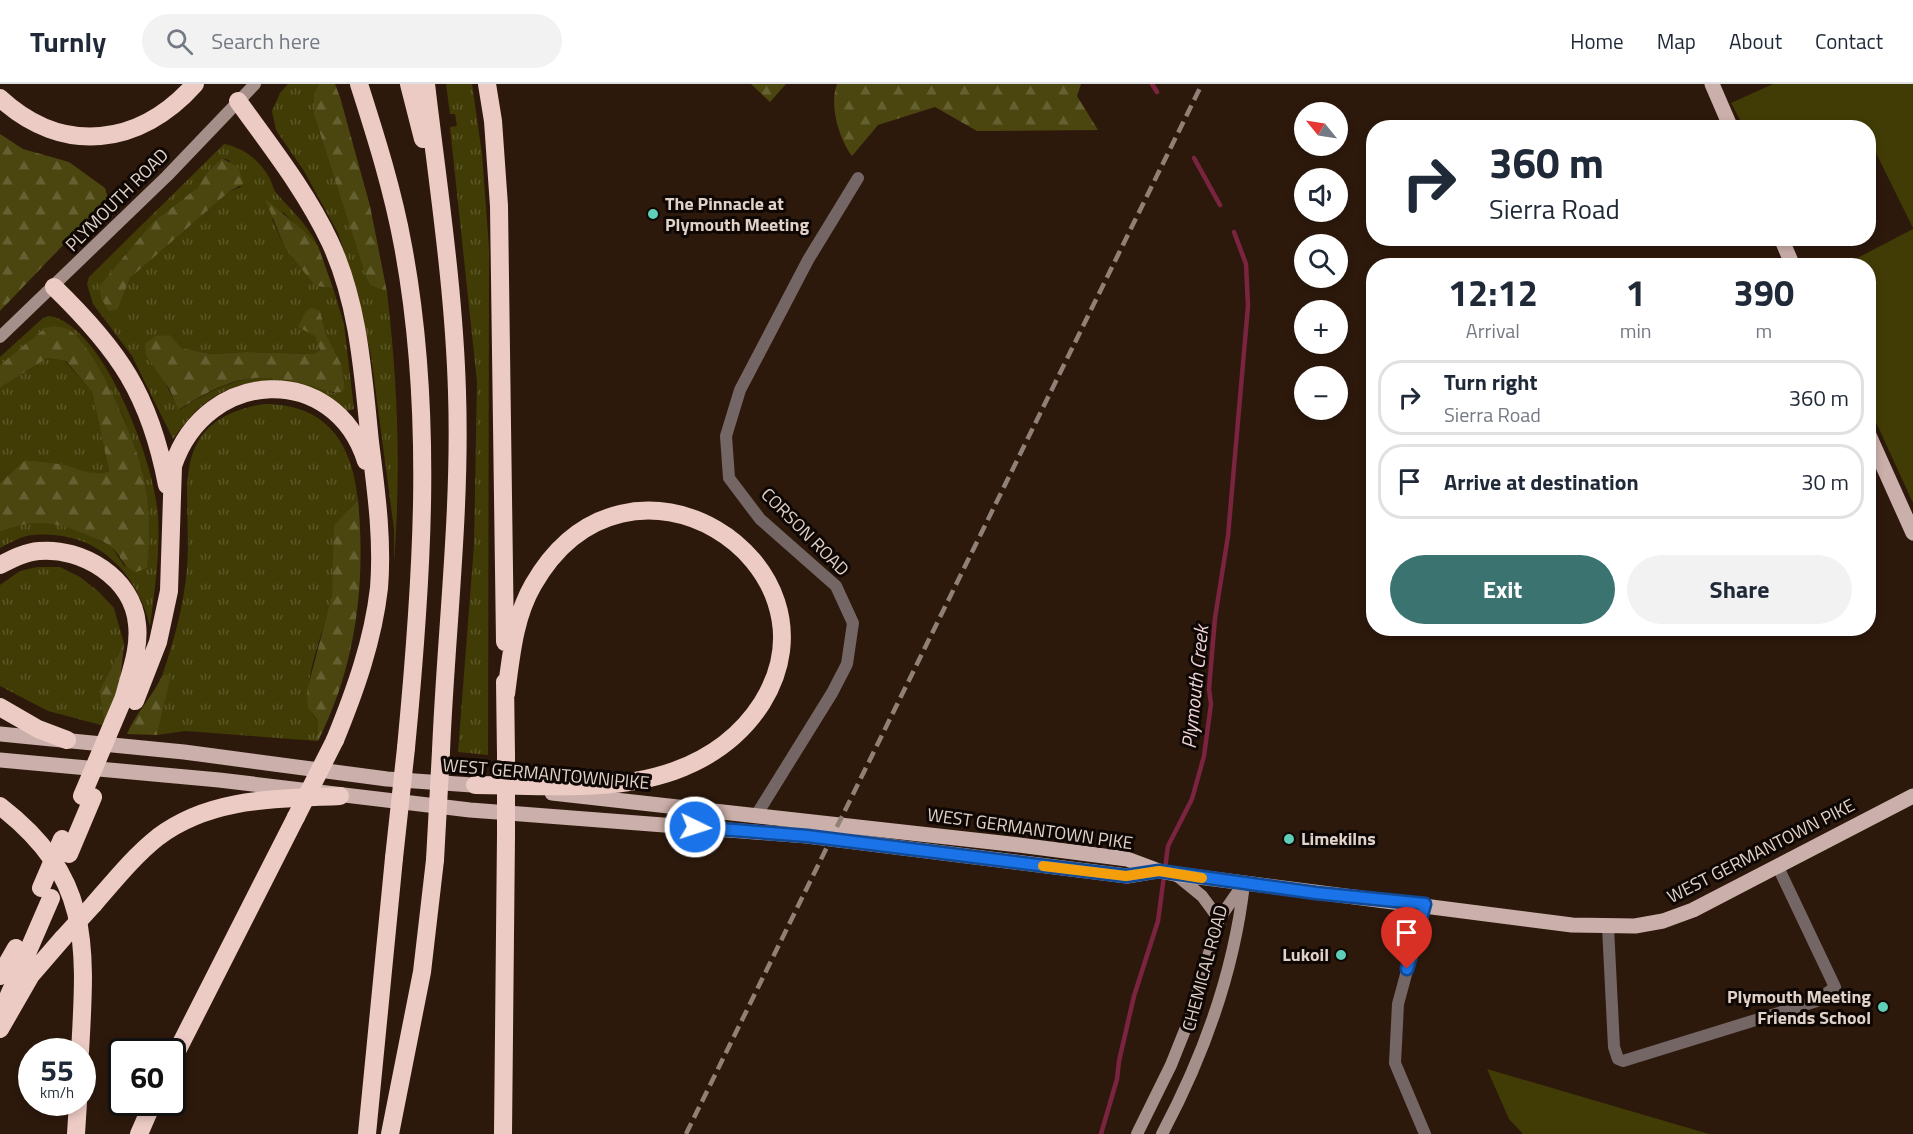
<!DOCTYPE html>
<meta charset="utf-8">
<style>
:root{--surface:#fff;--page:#f2f2f3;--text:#1f2937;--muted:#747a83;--line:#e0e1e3;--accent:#3b7371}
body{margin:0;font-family:"Titillium Web",sans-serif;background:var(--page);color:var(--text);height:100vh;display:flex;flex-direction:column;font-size:22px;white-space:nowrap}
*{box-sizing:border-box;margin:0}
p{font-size:20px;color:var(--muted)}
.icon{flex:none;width:33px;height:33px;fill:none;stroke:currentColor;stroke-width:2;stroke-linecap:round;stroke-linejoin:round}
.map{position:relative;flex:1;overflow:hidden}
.details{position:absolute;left:1366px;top:174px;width:510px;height:378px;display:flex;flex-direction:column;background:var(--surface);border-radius:24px;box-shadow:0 3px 9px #0003}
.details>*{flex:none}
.hud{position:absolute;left:1366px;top:36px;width:510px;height:126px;border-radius:24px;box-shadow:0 3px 9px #0003;background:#fff;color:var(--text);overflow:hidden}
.needle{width:39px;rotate:300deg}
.buttons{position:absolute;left:1294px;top:18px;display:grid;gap:12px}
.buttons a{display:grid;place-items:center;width:54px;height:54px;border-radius:50%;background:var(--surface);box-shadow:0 3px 9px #0003;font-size:30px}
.speed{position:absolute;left:18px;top:954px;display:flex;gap:12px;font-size:30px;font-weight:700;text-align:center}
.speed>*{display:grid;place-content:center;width:78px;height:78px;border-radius:50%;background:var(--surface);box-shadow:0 3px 9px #0003;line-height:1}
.speed small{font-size:15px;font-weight:400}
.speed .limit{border:3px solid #111;border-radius:9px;background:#fff;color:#111}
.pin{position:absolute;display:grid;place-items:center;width:51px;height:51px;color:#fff;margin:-62px -26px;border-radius:50% 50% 50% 0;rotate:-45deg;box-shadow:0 0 6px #0007}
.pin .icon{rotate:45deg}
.me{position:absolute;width:66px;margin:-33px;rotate:94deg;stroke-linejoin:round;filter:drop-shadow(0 0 4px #0008)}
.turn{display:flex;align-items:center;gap:21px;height:126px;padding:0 24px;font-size:27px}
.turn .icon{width:78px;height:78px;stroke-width:2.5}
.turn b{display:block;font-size:42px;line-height:51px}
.eta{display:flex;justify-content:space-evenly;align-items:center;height:102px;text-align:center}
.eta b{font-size:36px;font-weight:700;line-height:42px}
.action{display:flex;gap:12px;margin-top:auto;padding:12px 24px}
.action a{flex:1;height:69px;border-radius:36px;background:var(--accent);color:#fff;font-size:24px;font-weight:700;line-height:69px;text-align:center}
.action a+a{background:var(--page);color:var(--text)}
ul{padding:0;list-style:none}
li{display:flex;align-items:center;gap:18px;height:75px;margin:0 12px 9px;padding:0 12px;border:3px solid var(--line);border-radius:24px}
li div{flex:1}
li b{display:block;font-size:22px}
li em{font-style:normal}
header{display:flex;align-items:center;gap:36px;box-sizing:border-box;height:84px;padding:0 30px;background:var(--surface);border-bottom:2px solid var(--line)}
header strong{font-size:28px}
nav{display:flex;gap:33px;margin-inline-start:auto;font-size:21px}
.search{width:420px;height:54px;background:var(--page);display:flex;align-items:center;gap:15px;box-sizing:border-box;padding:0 21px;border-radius:33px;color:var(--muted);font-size:22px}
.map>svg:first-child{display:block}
.grass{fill:url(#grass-tufts);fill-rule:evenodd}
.forest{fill:url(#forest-firs)}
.park{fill:#413c05}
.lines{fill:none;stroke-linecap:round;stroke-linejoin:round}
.stream{stroke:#7b243f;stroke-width:4.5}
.minor{stroke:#746664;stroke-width:12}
.secondary{stroke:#a58f8b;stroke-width:12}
.primary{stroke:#cbafaa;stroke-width:15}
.motorway{stroke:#edcbc5;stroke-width:18}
.rail{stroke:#918075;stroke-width:4.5;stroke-dasharray:12 6;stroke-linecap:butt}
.motorway-bridge{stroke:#edcbc5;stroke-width:18}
.route-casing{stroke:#114b97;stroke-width:15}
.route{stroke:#1a73e8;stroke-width:10}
.slow{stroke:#f59e0b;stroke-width:10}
.poi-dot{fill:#5eceb8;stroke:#0f0703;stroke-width:2}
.labels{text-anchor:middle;stroke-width:6;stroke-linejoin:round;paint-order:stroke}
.street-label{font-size:18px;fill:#e0d2c9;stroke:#0f0703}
.poi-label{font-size:18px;font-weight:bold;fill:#e0d2c9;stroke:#0f0703;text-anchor:start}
.water-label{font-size:20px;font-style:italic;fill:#efd4d9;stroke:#0f0703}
</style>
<header>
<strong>Turnly</strong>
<div class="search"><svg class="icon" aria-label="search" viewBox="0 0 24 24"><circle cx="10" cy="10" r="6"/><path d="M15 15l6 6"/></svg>Search here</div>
<nav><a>Home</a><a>Map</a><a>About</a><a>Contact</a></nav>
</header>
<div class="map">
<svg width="1913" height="1050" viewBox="0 0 1913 1050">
<defs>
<pattern id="grass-tufts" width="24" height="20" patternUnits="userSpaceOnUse" patternTransform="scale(1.5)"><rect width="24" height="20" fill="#413c05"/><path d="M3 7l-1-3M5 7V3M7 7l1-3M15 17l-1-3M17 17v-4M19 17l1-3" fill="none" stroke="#5c5728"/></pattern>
<pattern id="forest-firs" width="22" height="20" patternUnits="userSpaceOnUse" patternTransform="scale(1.5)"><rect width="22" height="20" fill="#4b460f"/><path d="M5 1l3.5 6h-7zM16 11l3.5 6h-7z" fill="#656031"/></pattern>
</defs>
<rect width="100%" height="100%" fill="#2d190c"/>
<path class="grass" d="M288 0H319L314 9V31L366 193 370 201 387 208C398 302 401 385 394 479V445L371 272 357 207 338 149 304 87 276 46 272 27 280 9Z
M446 0H472L482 70 489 164 488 671 458 668 474 461 477 298 450 43 457 42 455 30H450Z
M224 60C244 64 258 75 269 93 272 98 273 105 277 110 292 127 308 141 318 162L283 128 272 135 285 164 315 202 333 204 344 240 354 325 346 327C306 293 251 286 208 317 194 326 183 342 173 355L132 272 93 220 87 200 89 193ZM222 74 229 76 241 103 230 107 130 194 118 225 99 202 153 138 197 104 208 87ZM320 227 326 250 342 282 345 304 333 309C270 281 234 291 179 326L145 259 156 253 170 251 182 264 211 270 246 268 314 270 320 266 315 251 308 247Z
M49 232C104 240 156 383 158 432 160 469 155 506 150 542 136 486 95 446 34 451 23 451 10 459 0 464V448L15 442 40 437 68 442 111 462 125 483 142 386 123 332 89 269 45 244 0 281V273L43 234Z
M47 274 65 277 92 308 109 387C92 394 76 383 59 380 48 378 37 377 25 376L0 399V304Z
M264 320C327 320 352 359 358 416L334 441C334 464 335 489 332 512 327 545 292 611 318 637V657L185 647 157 651 171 593 162 592C174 557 184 521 187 484 193 410 163 337 264 320Z
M37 483H60L80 493 99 508 114 524 124 560 99 607 105 642 48 627 0 602V501L20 487Z"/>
<path class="forest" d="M319 0H335L340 13 370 122 387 208 370 201 366 193 314 31V9Z
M751 0H786L770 18Z
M837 0H1081L1077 12 1098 46 977 47 935 23 878 41 852 72C839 55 829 21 837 0Z
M0 50 23 65 69 78 105 104 108 114 0 227Z
M222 74 239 84 243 100 230 107 130 194 118 225 109 227 102 216 99 202 153 138 197 104 208 87Z
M265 115 303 146 318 162 333 204 315 202 285 164Z
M312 224 320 227 326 250 342 282 345 304 342 308C328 310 315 302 301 299 247 286 224 298 178 326L170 306 146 271 145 259 156 252 170 251 182 264 211 270 246 268 314 270 320 266 315 252 298 243 306 227Z
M54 242C60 243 68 244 72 248 96 266 136 357 142 387 150 419 150 451 147 484L136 488C120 481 122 471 110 462 105 458 96 455 89 452 58 437 32 434 0 448V399L25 376C36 377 48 378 59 380 75 382 92 394 109 387L92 308 66 277 47 274 0 304V281L45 244Z
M358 416C366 500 356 582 318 657V637L308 623 307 606 332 512 334 441Z
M124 560 120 598 105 642 99 607Z
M167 591 171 593 157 651 127 650C136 629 152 613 162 592Z"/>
<path class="park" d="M1773 0H1913V144L1876 69 1869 72V44L1744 43 1731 19Z
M1913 145V419L1869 323V182L1844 181Z
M1487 985 1709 1050H1523L1509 1035Z"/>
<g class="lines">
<path class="stream" d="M1152 0 1157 8
M1194 74 1220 121
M1101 1050 1117 995 1119 977 1134 912 1158 837 1168 762 1192 715 1204 672 1211 620 1209 605 1215 534 1228 452 1248 222 1246 180 1234 148"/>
<path class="minor" d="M757 730 832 609 847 580 853 539 836 502 760 435 729 394 726 352 740 306 808 176 858 94
M1608 843 1614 963 1618 975 1623 977 1817 917 1835 903 1778 783
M1425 1050 1395 979 1398 920 1425 820"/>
<path class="secondary" d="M0 253 167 92 255 0
M1175 790 1202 812 1219 835
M1137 1050 1171 981 1191 931 1219 835 1244 799
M1162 1050C1203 973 1234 888 1244 800"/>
<path class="primary" d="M1712 0 1731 44
M1781 154 1793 182
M1869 351 1913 449
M0 650 184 668 387 695 486 702
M0 676 219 696 470 726 807 752 1127 792 1157 787
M552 709 1019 761 1127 775 1159 787 1175 790 1572 841 1635 842 1663 837 1693 826 1913 712"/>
<path class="motorway" d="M359 0C376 53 393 107 403 162 434 328 422 497 406 664
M409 0 423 55
M426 0C438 102 454 205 457 308 461 428 446 548 441 667
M487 0 493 37 499 122 505 558
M0 14C63 72 140 62 195 0
M238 17C271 63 306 107 330 158 359 220 363 291 370 358 376 406 383 455 379 504 373 557 355 607 335 656
M54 203C119 266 150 311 167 401
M0 481C12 475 25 468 39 467 82 463 133 494 137 540 140 565 130 589 124 613
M505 598 506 671
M135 617 158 558 169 507 173 382C206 283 335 278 366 377
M0 623 38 645 67 656
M475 701C540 701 612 709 674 687 710 674 741 652 762 619 849 479 628 335 533 501 514 534 511 573 506 610
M0 722C92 793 86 861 80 968
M69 770 93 713
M94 820C114 797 134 772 158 753 211 713 277 715 340 712
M0 892 16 864
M0 932 51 814
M0 945 31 891 63 854
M172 977 296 733
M76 1050 78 1018
M139 1050 153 1018
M367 1050 394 774
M390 1050 422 888 435 776
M503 1050 506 751"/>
<path class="rail" d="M686 1050 1202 0"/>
<path class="motorway-bridge" d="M82 712 124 613
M296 733 335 656
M506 751V671
M394 774 406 664
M435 776 441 667
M41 804 62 755
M63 854 94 820"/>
</g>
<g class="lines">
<g class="route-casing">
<path id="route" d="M695 743 807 752 1126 792 1159 787 1316 809 1425 820 1407 885"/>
</g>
<use href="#route" class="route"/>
<path class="slow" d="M1043 782 1126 792 1159 787 1202 794"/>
</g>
<g class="poi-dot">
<circle cx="653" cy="130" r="6"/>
<circle cx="1289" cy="755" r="6"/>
<circle cx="1341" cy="871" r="6"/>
<circle cx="1883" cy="923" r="6"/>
</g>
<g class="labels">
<g class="street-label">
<text transform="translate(117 116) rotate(-45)" y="6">PLYMOUTH ROAD</text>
<text transform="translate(805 448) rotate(45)" y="6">CORSON ROAD</text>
<text transform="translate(546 690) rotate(5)" y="6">WEST GERMANTOWN PIKE</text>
<text transform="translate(1030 745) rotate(8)" y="6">WEST GERMANTOWN PIKE</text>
<text transform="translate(1761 767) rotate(-27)" y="6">WEST GERMANTOWN PIKE</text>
<text transform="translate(1205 884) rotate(-75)" y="6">CHEMICAL ROAD</text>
</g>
<g class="poi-label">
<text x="665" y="126">The Pinnacle at<tspan x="665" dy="21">Plymouth Meeting</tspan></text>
<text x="1301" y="761">Limekilns</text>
<text x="1329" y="877" text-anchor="end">Lukoil</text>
<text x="1871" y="919" text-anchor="end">Plymouth Meeting<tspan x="1871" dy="21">Friends School</tspan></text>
</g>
<g class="water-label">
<text transform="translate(1195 603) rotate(-84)" y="7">Plymouth Creek</text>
</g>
</g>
</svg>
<div class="buttons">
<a><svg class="needle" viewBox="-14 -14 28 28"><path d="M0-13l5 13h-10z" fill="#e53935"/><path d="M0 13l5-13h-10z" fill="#747a83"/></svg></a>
<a><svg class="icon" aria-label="sound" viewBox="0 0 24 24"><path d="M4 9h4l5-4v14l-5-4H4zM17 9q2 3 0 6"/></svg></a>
<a><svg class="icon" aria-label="search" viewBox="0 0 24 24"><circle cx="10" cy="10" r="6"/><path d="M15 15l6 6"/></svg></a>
<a>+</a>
<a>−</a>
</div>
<div class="speed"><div>55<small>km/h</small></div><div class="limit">60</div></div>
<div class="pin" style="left:1407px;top:885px;background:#d93025"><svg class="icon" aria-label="arrive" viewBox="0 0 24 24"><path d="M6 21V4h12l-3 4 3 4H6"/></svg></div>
<svg class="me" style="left:695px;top:743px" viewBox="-20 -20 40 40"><circle r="17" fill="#1a73e8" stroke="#fff" stroke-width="3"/><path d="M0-11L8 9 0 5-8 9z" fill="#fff"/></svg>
<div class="hud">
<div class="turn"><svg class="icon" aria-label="right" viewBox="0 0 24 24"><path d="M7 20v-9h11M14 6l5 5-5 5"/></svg><div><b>360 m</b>Sierra Road</div></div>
</div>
<section class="details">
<div class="eta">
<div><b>12:12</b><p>Arrival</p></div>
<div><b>1</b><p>min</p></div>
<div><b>390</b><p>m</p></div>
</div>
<ul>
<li><svg class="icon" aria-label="right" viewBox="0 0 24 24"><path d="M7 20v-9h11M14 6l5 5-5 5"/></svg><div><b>Turn right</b><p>Sierra Road</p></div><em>360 m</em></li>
<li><svg class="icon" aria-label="arrive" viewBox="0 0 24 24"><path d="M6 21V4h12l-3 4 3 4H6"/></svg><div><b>Arrive at destination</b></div><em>30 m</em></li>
</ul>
<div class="action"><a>Exit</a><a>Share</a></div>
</section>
</div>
